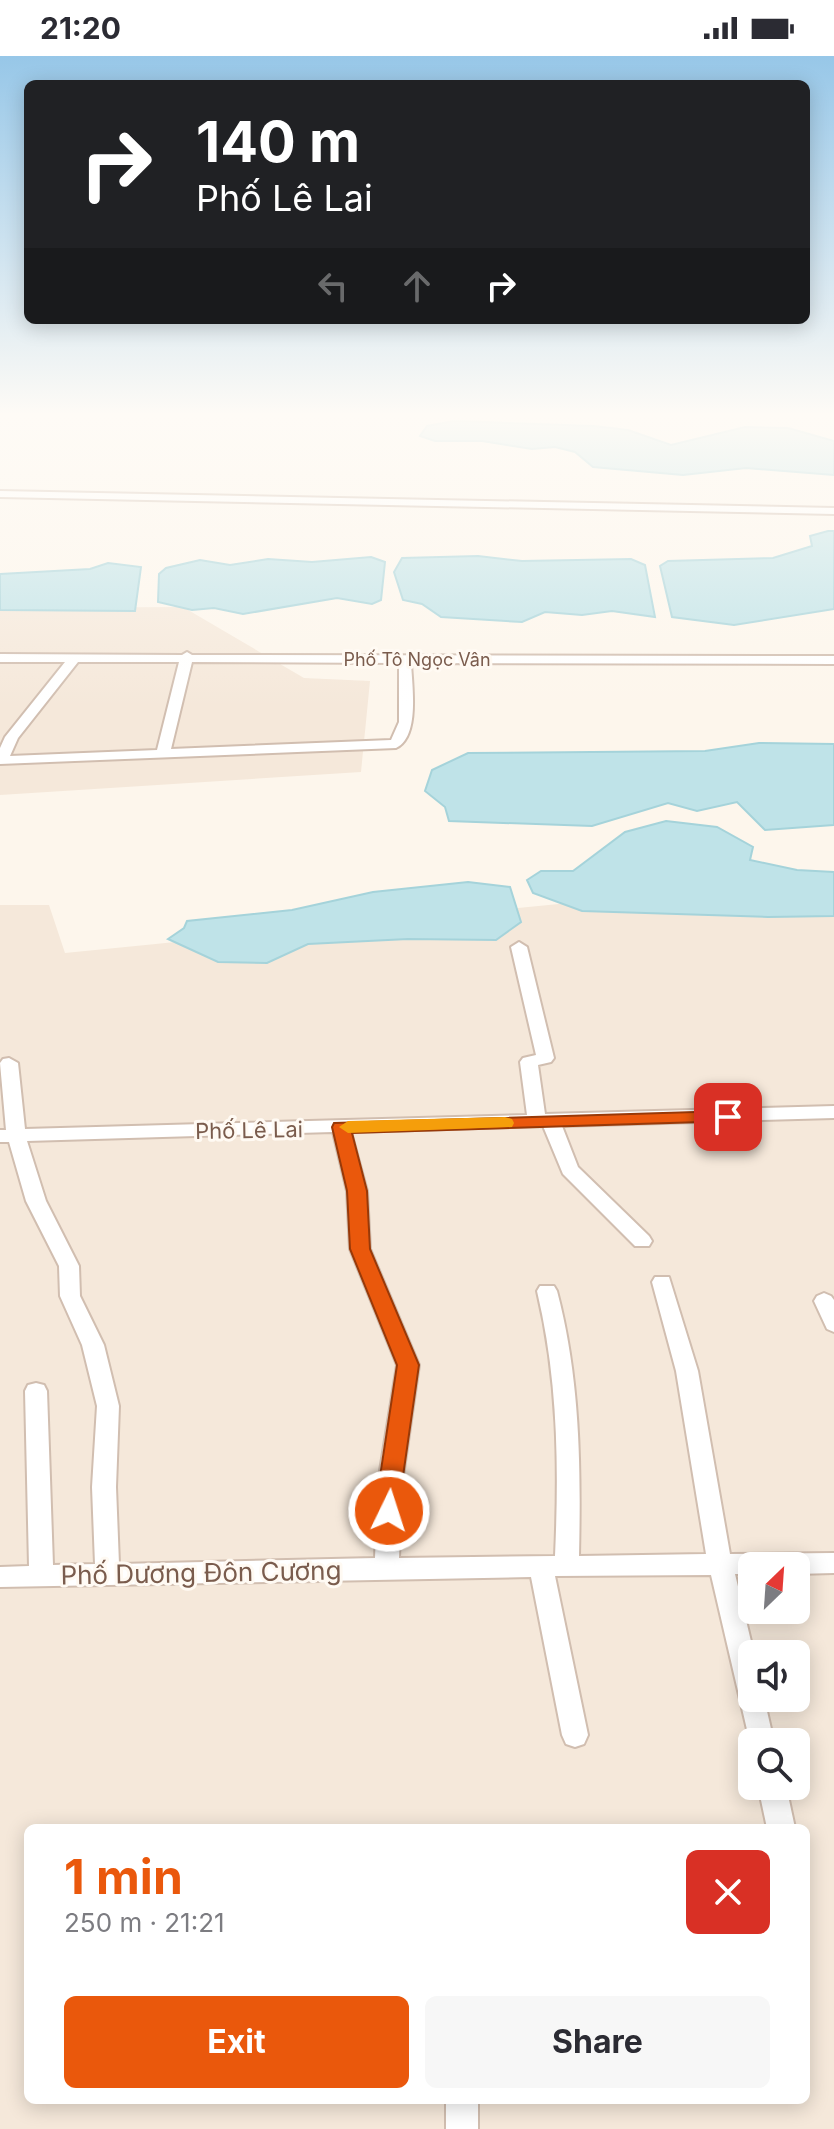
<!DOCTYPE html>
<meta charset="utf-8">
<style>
:root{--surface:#fff;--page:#f7f7f7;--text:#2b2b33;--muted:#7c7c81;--accent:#ea580c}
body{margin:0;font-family:Inter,sans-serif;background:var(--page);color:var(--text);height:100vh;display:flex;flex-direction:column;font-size:30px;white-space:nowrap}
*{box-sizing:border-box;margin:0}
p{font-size:26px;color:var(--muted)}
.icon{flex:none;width:44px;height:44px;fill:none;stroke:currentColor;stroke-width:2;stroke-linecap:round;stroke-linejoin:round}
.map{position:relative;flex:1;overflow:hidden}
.drawer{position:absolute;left:24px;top:1768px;width:786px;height:280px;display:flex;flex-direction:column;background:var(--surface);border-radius:12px;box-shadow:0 4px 20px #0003}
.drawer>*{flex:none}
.banner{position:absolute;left:24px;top:24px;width:786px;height:244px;border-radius:12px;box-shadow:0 4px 20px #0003;background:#202124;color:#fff;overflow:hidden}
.needle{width:52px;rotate:25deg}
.tools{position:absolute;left:738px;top:1496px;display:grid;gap:16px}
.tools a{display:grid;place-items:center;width:72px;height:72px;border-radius:12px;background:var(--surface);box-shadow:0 4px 20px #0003;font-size:40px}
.pin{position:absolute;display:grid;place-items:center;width:68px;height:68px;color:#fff;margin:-34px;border-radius:16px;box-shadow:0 4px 12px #0006}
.me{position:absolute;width:88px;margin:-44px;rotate:4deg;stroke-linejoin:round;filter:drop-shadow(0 0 6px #0008)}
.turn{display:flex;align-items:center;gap:28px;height:168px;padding:0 40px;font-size:36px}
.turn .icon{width:104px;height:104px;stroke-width:2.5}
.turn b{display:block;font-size:56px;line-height:68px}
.lanes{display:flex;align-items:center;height:76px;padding:0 40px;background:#0003;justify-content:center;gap:40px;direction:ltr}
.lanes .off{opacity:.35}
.round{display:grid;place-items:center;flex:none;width:84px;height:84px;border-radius:12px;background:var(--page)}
.summary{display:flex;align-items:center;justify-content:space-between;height:136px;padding:0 40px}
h1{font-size:48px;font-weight:700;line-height:60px;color:var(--accent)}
.primary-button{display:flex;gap:16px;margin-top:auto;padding:16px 40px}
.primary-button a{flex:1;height:92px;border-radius:12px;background:var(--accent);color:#fff;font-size:32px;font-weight:700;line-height:92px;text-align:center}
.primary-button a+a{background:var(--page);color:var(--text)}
.status{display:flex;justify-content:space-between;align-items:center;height:56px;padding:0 40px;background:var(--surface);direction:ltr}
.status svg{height:22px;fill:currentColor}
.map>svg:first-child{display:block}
.residential{fill:#f5e8da;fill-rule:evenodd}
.water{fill:#bfe3e8;stroke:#a5d3da;stroke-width:2}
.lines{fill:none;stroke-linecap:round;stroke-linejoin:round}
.minor-casing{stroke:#d1beb0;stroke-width:4}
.minor{fill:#fff;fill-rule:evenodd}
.route{fill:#ea580c;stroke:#983908;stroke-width:2}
.slow{fill:#f59e0b}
.labels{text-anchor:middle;stroke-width:6;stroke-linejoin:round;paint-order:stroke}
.far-street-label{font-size:18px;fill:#7a5c4d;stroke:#fffaf3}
.street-label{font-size:22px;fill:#7a5c4d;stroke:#fffaf3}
.near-street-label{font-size:26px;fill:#7a5c4d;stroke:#fffaf3}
</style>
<div class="status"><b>21:20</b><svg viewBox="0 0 49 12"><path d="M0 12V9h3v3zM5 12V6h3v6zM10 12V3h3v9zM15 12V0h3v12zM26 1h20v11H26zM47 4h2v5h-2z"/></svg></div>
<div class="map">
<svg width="834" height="2073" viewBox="0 0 834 2073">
<rect width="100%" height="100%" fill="#fdf6ec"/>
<path class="residential" d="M183 551 304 622 370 625 361 716 0 739V552Z
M750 829 834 844V2073H0V849H49L65 897ZM752 1510H796V1554H752ZM752 1598H796V1642H752ZM752 1686H796V1730H752ZM28 1772H806V2044H28Z"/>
<path class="water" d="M454 365 594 370 628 374 671 389 745 371 788 372 834 385V419L746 412 683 419 593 411 575 396 555 391 532 393 482 385H435L420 380 427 370Z
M828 475H834V553L734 569 672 561 660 510 668 505 773 502 812 490 810 480Z
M478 500 522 505 631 503 645 509 655 561 612 555 582 559 545 556 522 566 441 561 422 548 403 544 394 516 402 502Z
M371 501 385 506 381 544 372 548 337 542 243 558 214 552 192 554 158 546 159 518 166 512 200 504 230 509 268 503 312 506Z
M108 507 141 511 135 555 0 554V518L90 513Z
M759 687 834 688V769L765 774 737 746 697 755 668 747 592 770 449 765 445 751 425 735 432 714 468 697 705 695Z
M666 765 717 771 753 791 750 804 797 814 834 816V860L768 861 582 855 533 837 527 824 541 815H573L625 776Z
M468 826 510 831 521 866 496 884 408 883 308 888 267 907 218 906 168 883 184 872 187 865 292 854 373 836Z"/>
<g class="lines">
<g class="minor-casing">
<path id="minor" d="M0 435 834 452V458L0 441Z
M187 596 192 599 834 600V608L411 607C412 629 420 681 396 692L0 708V692L5 681 65 606H0V598L182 599ZM78 606H179L157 694 10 700 18 682ZM192 606 399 607V666L391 684 171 693Z
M519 886 527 891 554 1002 551 1006 538 1009 545 1058 834 1050V1062L562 1070 578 1111 649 1180 652 1185 649 1190H635L563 1118 543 1070 351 1076 367 1135 370 1193 419 1309 402 1427 399 1502 555 1500C559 1410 558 1323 537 1235L540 1230H554L557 1235C580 1322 581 1410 579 1500L706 1498 676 1315 652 1226 655 1221H669L698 1315 730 1498 834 1497V1517L796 1518V1510H752V1518H735L754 1598 752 1642H764L774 1686H752V1695L711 1519 555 1520 588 1679 584 1688 575 1691 566 1688 562 1679 531 1521 0 1531V1511L29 1510 25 1335 28 1329 36 1327 44 1329 47 1335 53 1509 95 1508 92 1431 97 1350 82 1289 60 1240 59 1210 26 1145 9 1086H0V1074H6L0 1007 3 1003 9 1002 18 1007 25 1073 527 1059 520 1006 523 1002 536 999 511 891ZM333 1076 347 1135 350 1193 397 1309 378 1427 375 1502 119 1508 116 1431 119 1350 104 1289 80 1240 79 1210 46 1145 27 1085Z
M824 1237 831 1240 834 1244V1276L827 1273 814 1245 817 1240Z
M758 1730H786L795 1772H767Z
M446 2044H478V2073H446Z"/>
</g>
<use href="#minor" class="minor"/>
</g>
<linearGradient id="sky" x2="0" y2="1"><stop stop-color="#97c7e8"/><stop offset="0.55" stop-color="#fefbf6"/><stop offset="1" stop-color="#fefbf6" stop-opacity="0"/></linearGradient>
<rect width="834" height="651" fill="url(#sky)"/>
<path class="route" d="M728 1055 737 1061 734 1065 352 1077 367 1135 370 1193 419 1309 402 1427 401 1455 398 1462 389 1465 381 1462 377 1455 379 1427 397 1309 350 1193 347 1135 332 1071 334 1067Z"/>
<path class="slow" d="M505 1061 512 1063 514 1067 512 1071 348 1077 339 1071 348 1065Z"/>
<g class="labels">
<g class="far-street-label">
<text x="417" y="610">Phố Tô Ngọc Vân</text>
</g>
<g class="street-label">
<text transform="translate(249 1074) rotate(-1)" y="8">Phố Lê Lai</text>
</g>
<g class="near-street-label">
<text transform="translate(201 1517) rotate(-1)" y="9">Phố Dương Đôn Cương</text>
</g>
</g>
</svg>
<div class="tools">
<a><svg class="needle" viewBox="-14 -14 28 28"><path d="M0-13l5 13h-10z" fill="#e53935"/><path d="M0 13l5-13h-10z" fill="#7c7c81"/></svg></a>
<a><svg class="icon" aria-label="sound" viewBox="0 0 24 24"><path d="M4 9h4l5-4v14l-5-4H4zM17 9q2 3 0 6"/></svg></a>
<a><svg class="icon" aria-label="search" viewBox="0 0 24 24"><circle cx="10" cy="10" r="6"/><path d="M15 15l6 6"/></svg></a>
</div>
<div class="pin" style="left:728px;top:1061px;background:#d93025"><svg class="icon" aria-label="arrive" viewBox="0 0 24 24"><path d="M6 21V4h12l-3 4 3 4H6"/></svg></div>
<svg class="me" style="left:389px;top:1455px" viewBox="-20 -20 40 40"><circle r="17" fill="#ea580c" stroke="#fff" stroke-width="3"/><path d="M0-11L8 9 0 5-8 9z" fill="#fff"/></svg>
<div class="banner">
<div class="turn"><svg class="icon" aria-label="right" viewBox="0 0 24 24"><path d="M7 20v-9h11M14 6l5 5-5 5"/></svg><div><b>140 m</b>Phố Lê Lai</div></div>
<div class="lanes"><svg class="icon off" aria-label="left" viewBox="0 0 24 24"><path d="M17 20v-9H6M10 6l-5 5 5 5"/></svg><svg class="icon off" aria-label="ahead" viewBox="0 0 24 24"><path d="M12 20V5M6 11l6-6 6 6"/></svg><svg class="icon" aria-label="right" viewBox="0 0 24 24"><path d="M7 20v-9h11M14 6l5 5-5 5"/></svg></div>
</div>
<section class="drawer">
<div class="summary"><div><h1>1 min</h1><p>250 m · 21:21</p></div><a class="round" style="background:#d93025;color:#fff"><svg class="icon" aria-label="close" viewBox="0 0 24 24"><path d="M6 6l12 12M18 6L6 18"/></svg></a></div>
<div class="primary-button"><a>Exit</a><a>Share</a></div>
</section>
</div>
